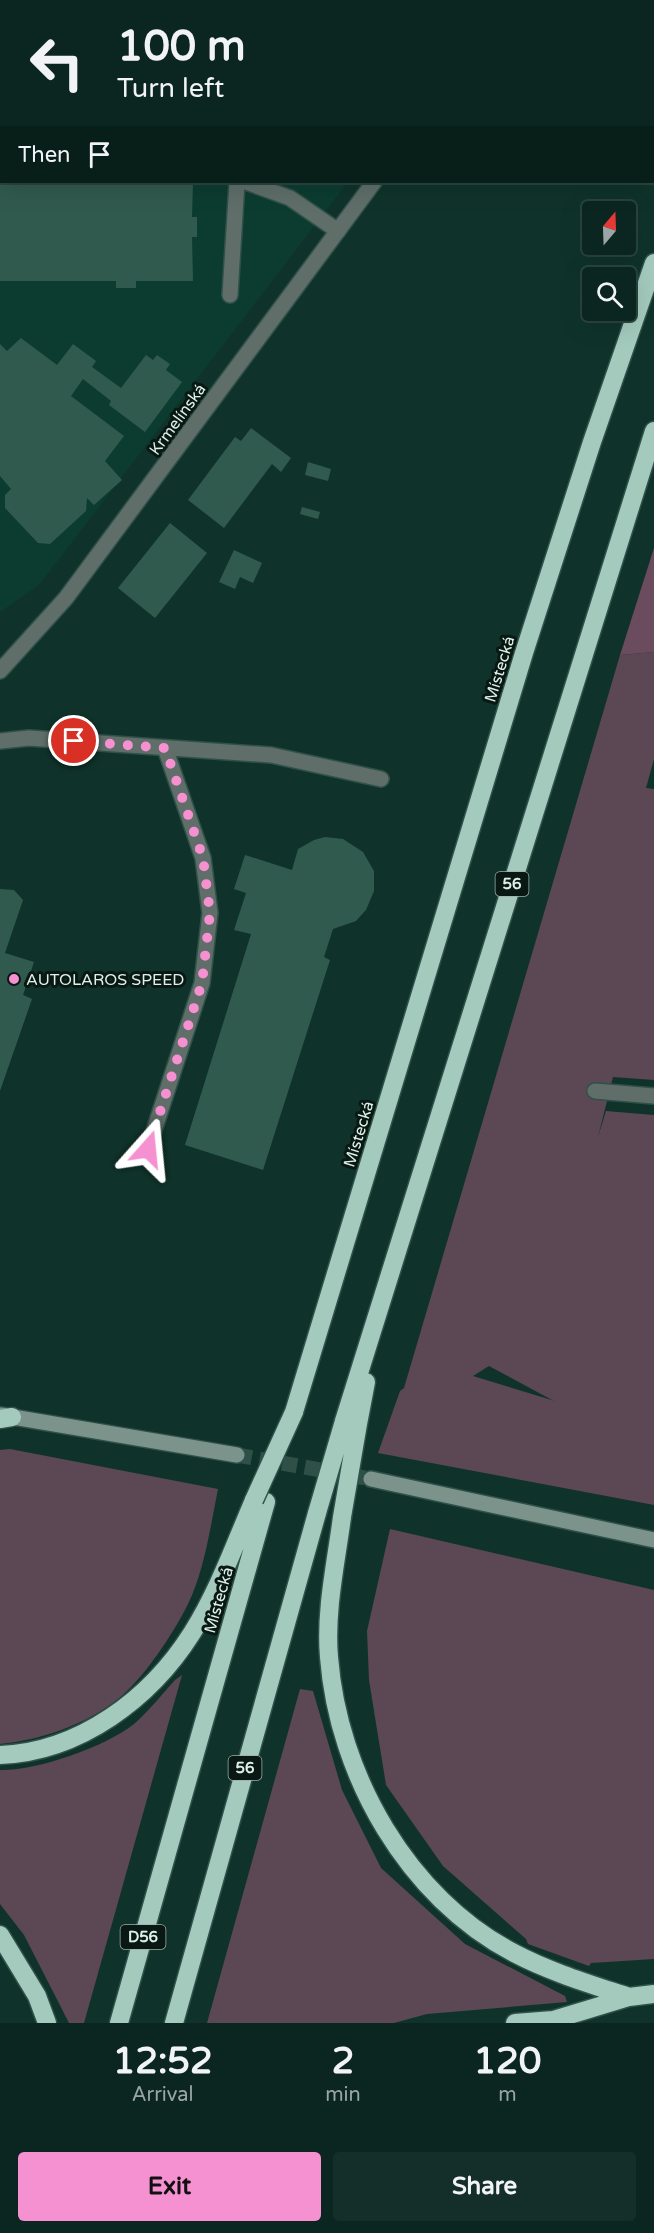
<!DOCTYPE html>
<meta charset="utf-8">
<style>
:root{--surface:#0b2620;--page:#142e29;--text:#f1f3f6;--muted:#9aa5a5;--line:#2b433e;--accent:#f590d1}
body{margin:0;font-family:"Varela Round",sans-serif;background:var(--page);color:var(--text);height:100vh;display:flex;flex-direction:column;font-size:22px;white-space:nowrap}
*{box-sizing:border-box;margin:0}
p{font-size:20px;color:var(--muted)}
.icon{flex:none;width:33px;height:33px;fill:none;stroke:currentColor;stroke-width:2;stroke-linecap:round;stroke-linejoin:round}
.map{position:relative;height:2023px;overflow:hidden}
.side{display:flex;flex-direction:column;background:var(--surface);flex:1}
.side>*{flex:none}
.top-card{position:absolute;left:0px;top:0px;width:654px;height:183px;box-shadow:0 6px 24px #0002,0 0 0 2px var(--line);background:#0b2620;color:var(--text);overflow:hidden}
.needle{width:39px;rotate:19deg}
.buttons{position:absolute;left:582px;top:201px;display:grid;gap:12px}
.buttons a{display:grid;place-items:center;width:54px;height:54px;border-radius:6px;background:var(--surface);box-shadow:0 6px 24px #0002,0 0 0 2px var(--line);font-size:30px}
.pin{position:absolute;display:grid;place-items:center;width:51px;height:51px;color:#fff;margin:-26px;border:3px solid #fff;border-radius:50%;box-shadow:0 2px 6px #0007}
.me{position:absolute;width:66px;margin:-33px;rotate:18deg;stroke-linejoin:round;filter:drop-shadow(0 0 4px #0008)}
.turn{display:flex;align-items:center;gap:21px;height:126px;padding:0 18px;font-size:27px}
.turn .icon{width:78px;height:78px;stroke-width:2.5}
.turn b{display:block;font-size:42px;line-height:51px}
.then{display:flex;align-items:center;height:57px;padding:0 18px;background:#0003;gap:12px;font-size:22px}
.eta{display:flex;justify-content:space-evenly;align-items:center;height:102px;text-align:center}
.eta b{font-size:36px;font-weight:700;line-height:42px}
.action{display:flex;gap:12px;margin-top:auto;padding:12px 18px}
.action a{flex:1;height:69px;border-radius:6px;background:var(--accent);color:#111;font-size:24px;font-weight:700;line-height:69px;text-align:center}
.action a+a{background:var(--page);color:var(--text)}
.map>svg:first-child{display:block}
.built{fill:#0c3c30}
.green{fill:#5c4754;fill-rule:evenodd}
.forest{fill:#6b4c5f}
.building{fill:#315a4e}
.lines{fill:none;stroke-linecap:round;stroke-linejoin:round}
.secondary-tunnel{stroke:#2e5047;stroke-width:15;stroke-dasharray:15 8;stroke-linecap:butt}
.lane-casing{stroke:#305149;stroke-width:18}
.street-casing{stroke:#305149;stroke-width:18}
.secondary-casing{stroke:#305149;stroke-width:18}
.highway-casing{stroke:#305149;stroke-width:21}
.lane{stroke:#5f6e69;stroke-width:15}
.street{stroke:#5f6e69;stroke-width:15}
.secondary{stroke:#7b938b;stroke-width:15}
.highway{stroke:#a3cabd;stroke-width:18}
.highway-bridge-casing{stroke:#305149;stroke-width:21;stroke-linecap:butt}
.highway-bridge{stroke:#a3cabd;stroke-width:18}
.route{stroke:#f590d1;stroke-width:10;stroke-dasharray:0 18}
.poi-dot{fill:#f590d1;stroke:#091813;stroke-width:2}
.labels{text-anchor:middle;stroke-width:6;stroke-linejoin:round;paint-order:stroke}
.shield{fill:#091813;stroke:#9db0aa;stroke-width:1.5}
.shield-label{font-size:15px;font-weight:bold;fill:#ddf1ea}
.street-label{font-size:16px;fill:#ddf1ea;stroke:#091813}
.poi-label{font-size:16px;fill:#ddf1ea;stroke:#091813;text-anchor:start}
</style>
<div class="map">
<svg width="654" height="2023" viewBox="0 0 654 2023">
<rect width="100%" height="100%" fill="#0f332a"/>
<path class="built" d="M0 0H472L2 2V182H348L39 585 0 612Z"/>
<path class="green" d="M654 652V759L646 788 654 789V1080L613 1077 598 1137 606 1111 654 1115V1505L378 1453 400 1391 404 1388 620 655ZM489 1366 554 1401H555L473 1376Z
M10 1449 218 1489C211 1524 204 1572 188 1604 175 1631 142 1681 118 1699 85 1725 41 1740 0 1744V1450Z
M390 1529 654 1590V1959L591 1963 589 1966 528 1944 526 1939 443 1866 386 1785 369 1680 367 1631Z
M182 1675 84 2023H69L24 1935 0 1904V1770C36 1771 105 1747 134 1724 149 1711 162 1694 175 1680Z
M300 1689 313 1691 342 1790 381 1868 465 1944 565 1996 567 2002 427 2014 394 2023H207Z"/>
<path class="forest" d="M654 548V652L620 655Z"/>
<path class="building" d="M0 182H193L192 217H197V237H192L193 281H136V288H116V281H0Z
M21 338 57 365 73 344 96 361 92 367 121 388 146 355 153 360 157 355 170 364 166 370 182 382 145 432 109 405 111 401 83 379 71 396 124 436 105 461 122 480 94 505 87 498 86 511 50 544 38 543 5 508V495L11 489 0 476V344L7 351Z
M251 428 291 458 281 472 272 464 224 528 188 500 235 437 241 441Z
M308 462 331 469 328 481 305 475Z
M302 507 320 512 318 519 300 514Z
M170 523 207 553 155 618 118 588Z
M234 550 262 563 253 583 240 577 235 589 219 582Z
M325 837 343 839 363 852 374 871V891L366 910 356 921 333 929 324 957 330 960 263 1170 185 1145 251 934 234 930 246 893 234 889 245 855 292 870 298 849 314 840Z
M0 889 14 890 23 900 5 953 34 962 23 995 32 999 0 1091Z"/>
<g class="lines">
<path class="secondary-tunnel" d="M237 1455 371 1479"/>
<g class="lane-casing">
<path id="lane" d="M246 182 290 198 338 231
M230 295 237 182
M0 741 29 738 271 755 381 779
M148 1149 202 983 210 913 203 858 165 748"/>
</g>
<g class="street-casing">
<path id="street" d="M499 2 500 0
M0 671 66 598 374 182
M595 1091 654 1096"/>
</g>
<g class="secondary-casing">
<path id="secondary" d="M1 1415 237 1455
M371 1479 654 1540"/>
</g>
<g class="highway-casing">
<path id="highway" d="M294 1412 524 653 592 442 654 263
M0 1419 12 1417
M344 1421 654 431
M358 1424 366 1382
M342 1517C336 1563 325 1611 329 1657 338 1775 408 1898 514 1953 550 1972 590 1984 629 1997
M0 1755C80 1752 151 1698 192 1633 218 1592 235 1544 254 1500
M0 1935 37 1996 47 2023
M119 2023 266 1502
M174 2023 317 1513
M515 2023 553 2020 629 1997 654 1994"/>
</g>
<use href="#lane" class="lane"/>
<use href="#street" class="street"/>
<use href="#secondary" class="secondary"/>
<use href="#highway" class="highway"/>
<g class="highway-bridge-casing">
<path id="highway-bridge" d="M254 1500 294 1412
M317 1513 344 1421
M342 1517 358 1424"/>
</g>
<use href="#highway-bridge" class="highway-bridge"/>
</g>
<g class="lines">
<path class="route" d="M74 741 165 748 203 858 210 913 202 983 148 1149"/>
</g>
<circle class="poi-dot" cx="14" cy="979" r="6"/>
<g class="labels">
<g class="shield">
<rect x="495.5" y="872" width="33" height="24" rx="4.5"/>
<rect x="228.5" y="1756" width="33" height="24" rx="4.5"/>
<rect x="120.5" y="1925" width="45" height="24" rx="4.5"/>
</g>
<g class="shield-label">
<text x="512" y="889">56</text>
<text x="245" y="1773">56</text>
<text x="143" y="1942">D56</text>
</g>
<g class="street-label">
<text transform="translate(177 419) rotate(-54)" y="6">Krmelínská</text>
<text transform="translate(499 669) rotate(-73)" y="6">Místecká</text>
<text transform="translate(358 1134) rotate(-73)" y="6">Místecká</text>
<text transform="translate(218 1600) rotate(-74)" y="6">Místecká</text>
</g>
<g class="poi-label">
<text x="26" y="985">AUTOLAROS SPEED</text>
</g>
</g>
</svg>
<div class="buttons">
<a><svg class="needle" viewBox="-14 -14 28 28"><path d="M0-13l5 13h-10z" fill="#e53935"/><path d="M0 13l5-13h-10z" fill="#9aa5a5"/></svg></a>
<a><svg class="icon" aria-label="search" viewBox="0 0 24 24"><circle cx="10" cy="10" r="6"/><path d="M15 15l6 6"/></svg></a>
</div>
<div class="pin" style="left:74px;top:741px;background:#d93025"><svg class="icon" aria-label="arrive" viewBox="0 0 24 24"><path d="M6 21V4h12l-3 4 3 4H6"/></svg></div>
<svg class="me" style="left:148px;top:1149px" viewBox="-20 -20 40 40"><path d="M0-17L14 15 0 8-14 15z" fill="#f590d1" stroke="#fff" stroke-width="4"/></svg>
<div class="top-card">
<div class="turn"><svg class="icon" aria-label="left" viewBox="0 0 24 24"><path d="M17 20v-9H6M10 6l-5 5 5 5"/></svg><div><b>100 m</b>Turn left</div></div>
<div class="then">Then<svg class="icon" aria-label="arrive" viewBox="0 0 24 24"><path d="M6 21V4h12l-3 4 3 4H6"/></svg></div>
</div>
</div>
<section class="side">
<div class="eta">
<div><b>12:52</b><p>Arrival</p></div>
<div><b>2</b><p>min</p></div>
<div><b>120</b><p>m</p></div>
</div>
<div class="action"><a>Exit</a><a>Share</a></div>
</section>
